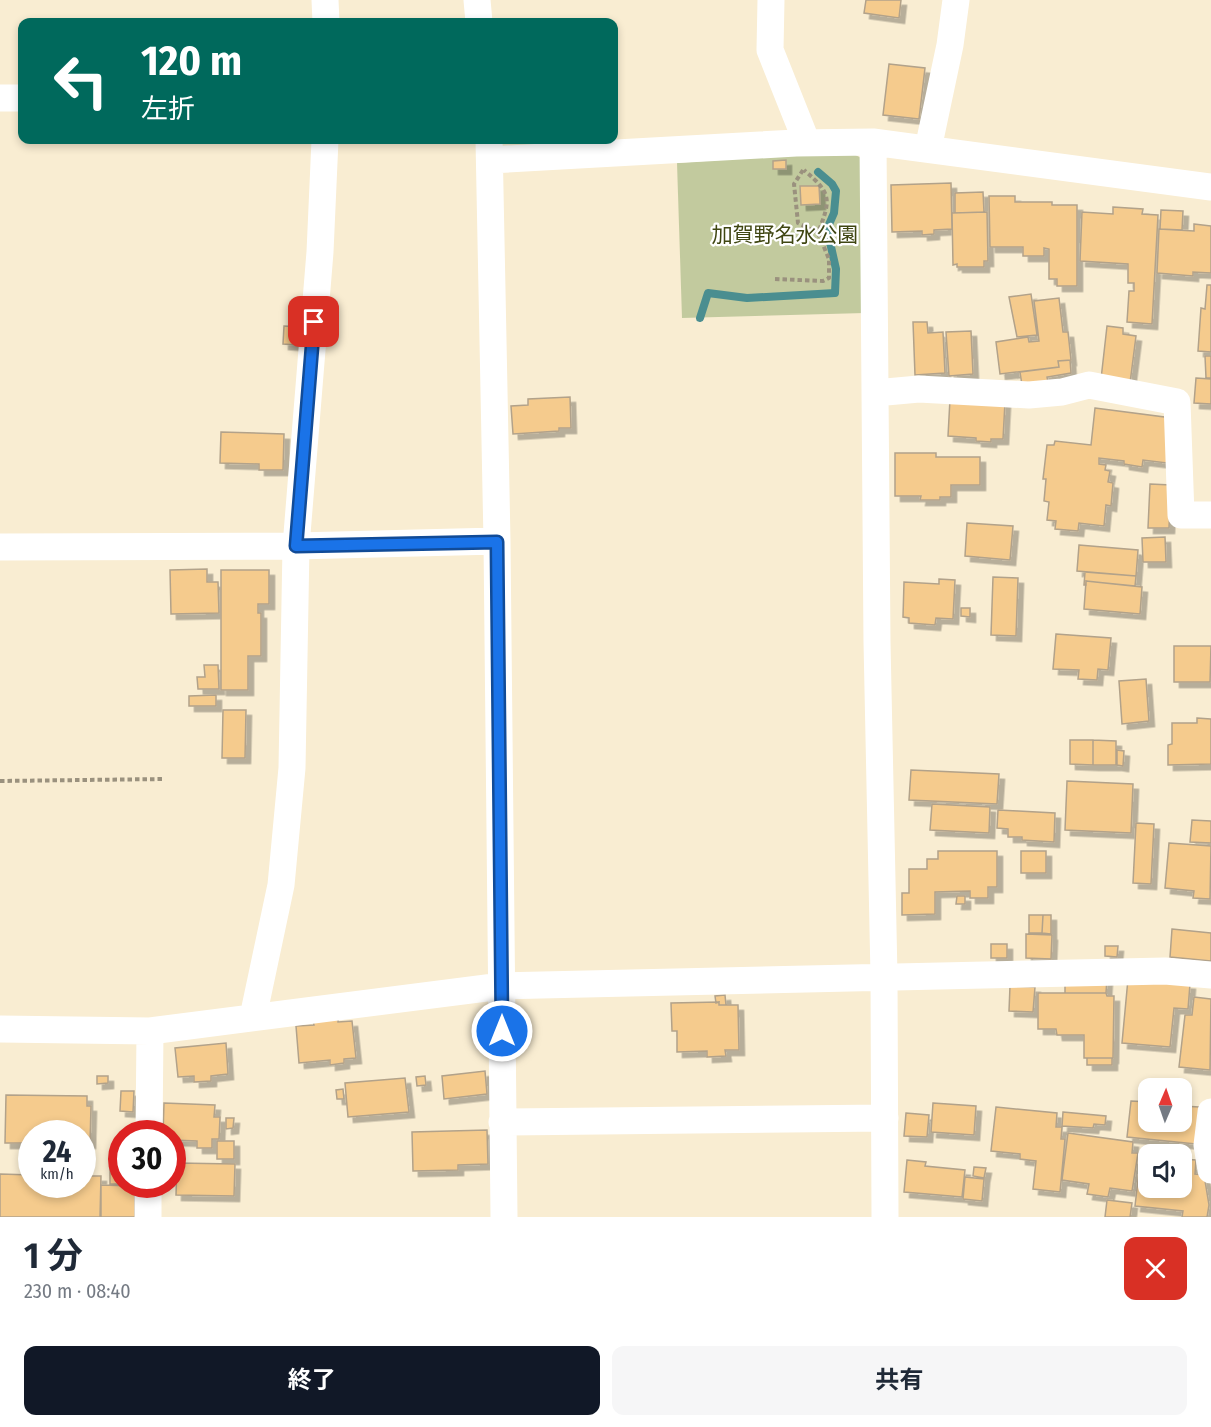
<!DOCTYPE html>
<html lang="ja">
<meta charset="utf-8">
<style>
:root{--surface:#fff;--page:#f6f6f7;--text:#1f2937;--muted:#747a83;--accent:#111827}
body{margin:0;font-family:"Fira Sans Condensed","Noto Sans JP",sans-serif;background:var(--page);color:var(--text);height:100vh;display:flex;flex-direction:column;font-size:22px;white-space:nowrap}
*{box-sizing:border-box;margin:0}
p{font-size:20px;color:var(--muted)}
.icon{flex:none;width:33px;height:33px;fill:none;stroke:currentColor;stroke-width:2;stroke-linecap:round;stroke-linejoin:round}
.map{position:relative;height:1217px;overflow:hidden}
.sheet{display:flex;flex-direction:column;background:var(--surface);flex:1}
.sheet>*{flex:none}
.guide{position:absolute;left:18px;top:18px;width:600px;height:126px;border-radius:12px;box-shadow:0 3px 9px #0003;background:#00695c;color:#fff;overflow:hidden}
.needle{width:39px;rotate:2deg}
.tools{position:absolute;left:1138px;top:1078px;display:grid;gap:12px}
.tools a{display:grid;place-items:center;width:54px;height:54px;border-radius:12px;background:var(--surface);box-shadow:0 3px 9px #0003;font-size:30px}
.speed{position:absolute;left:18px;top:1120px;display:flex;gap:12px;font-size:30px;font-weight:700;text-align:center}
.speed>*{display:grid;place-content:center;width:78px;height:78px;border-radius:50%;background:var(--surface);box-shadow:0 3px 9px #0003;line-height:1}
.speed small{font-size:15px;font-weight:400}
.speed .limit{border:9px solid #d22;background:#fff;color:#111}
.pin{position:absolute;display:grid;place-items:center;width:51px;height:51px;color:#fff;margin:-26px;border-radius:12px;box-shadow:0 3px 9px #0006}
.me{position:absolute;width:66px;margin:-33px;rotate:0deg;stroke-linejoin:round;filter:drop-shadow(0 0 4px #0008)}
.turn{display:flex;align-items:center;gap:21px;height:126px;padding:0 24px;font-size:27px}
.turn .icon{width:78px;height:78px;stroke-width:2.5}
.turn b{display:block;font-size:42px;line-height:51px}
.round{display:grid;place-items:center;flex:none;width:63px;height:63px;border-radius:12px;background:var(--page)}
.head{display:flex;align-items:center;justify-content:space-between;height:102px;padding:0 24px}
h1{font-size:36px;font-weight:700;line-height:45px}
.action{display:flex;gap:12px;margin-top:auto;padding:12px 24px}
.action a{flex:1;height:69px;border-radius:12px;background:var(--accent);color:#fff;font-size:24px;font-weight:700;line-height:69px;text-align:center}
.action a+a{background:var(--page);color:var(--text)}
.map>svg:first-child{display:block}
.green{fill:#c2ca9e}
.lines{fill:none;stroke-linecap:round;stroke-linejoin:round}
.stream{stroke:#4a8e90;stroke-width:8}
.building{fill:#f5cb8d;stroke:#b2a28a;stroke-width:1.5;filter:url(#shadow)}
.path{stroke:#9a917e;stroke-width:4;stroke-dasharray:4.5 3;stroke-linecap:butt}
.minor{stroke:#fff;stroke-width:27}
.route-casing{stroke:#114b97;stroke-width:15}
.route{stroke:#1a73e8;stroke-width:10}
.labels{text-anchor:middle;stroke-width:4.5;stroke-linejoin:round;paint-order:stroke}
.park-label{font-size:21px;fill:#3f4612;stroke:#fff}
</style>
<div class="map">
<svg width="1211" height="1217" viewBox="0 0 1211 1217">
<defs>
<filter id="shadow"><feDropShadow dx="5.5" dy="5.5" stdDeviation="0" flood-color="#0004"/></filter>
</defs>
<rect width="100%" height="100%" fill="#f9edd2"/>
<path class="green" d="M848 151 865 160V313L682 318 677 163Z"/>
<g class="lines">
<path class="stream" d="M700 318 708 293 747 298 835 293 836 269 827 229 834 213 836 191 832 184 818 172"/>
</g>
<path class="building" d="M866 0H901L899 18 864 13Z
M889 64 925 68 919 119 883 115Z
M786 160V169H773V161Z
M951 183 952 229 934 230V234L922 235V231L892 232 891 185Z
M800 186H819L820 204 801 205Z
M983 192 984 212 955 213V193Z
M989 196H1015V202H1052V205H1077V286H1057V279H1049V249L1044 248V256H1023V247H990Z
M1113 207 1143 209 1142 214 1158 215 1152 324 1127 322 1129 291H1134V283H1128V264L1080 261 1082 212 1113 214Z
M1161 210 1183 211 1182 230 1160 229Z
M987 212 988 261H984V267H957V264L953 265 952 213Z
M1194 224 1211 226V273L1193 272V276L1157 273 1159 229 1194 231Z
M1207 285H1211V352L1198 351 1201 308 1205 309Z
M1031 294 1037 335 1017 337 1009 297Z
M1059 298 1063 332H1068L1071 360 1058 361 1059 367 1000 374 996 342 1028 337 1029 342 1039 341 1034 301Z
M913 322H927L928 333 943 332 945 373 915 375Z
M284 326 301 327V335H297L296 345 283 344Z
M1107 326 1123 328V334L1136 336 1130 383 1101 379Z
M971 331 973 374 949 376 946 332Z
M1205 356H1211V378H1206Z
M1070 360 1071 373 1047 377 1048 382 1022 385 1020 372 1059 367 1058 361Z
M1196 378 1211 379V404L1194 403Z
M570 397 571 428H559V431L513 434 511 406 528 405V399Z
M950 399 1005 402 1003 439H991V442L976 441V438L948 436Z
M1095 408 1172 418 1167 463 1143 460 1142 467 1124 464V461L1099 458V464L1106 465 1105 470 1110 471 1108 482 1113 483 1111 506 1106 505 1104 526 1079 523 1078 531 1055 529 1056 521 1047 520 1049 502 1044 501 1046 479H1043L1047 445H1054L1055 441 1091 445Z
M221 432 284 434 283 470H259V464L220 463Z
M895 453H936V457H980V485H951V497H940V500H920L921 496H895Z
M1150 484 1171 485 1169 528H1148Z
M967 523 1013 526 1010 560 965 556Z
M1165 537 1166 562H1143L1142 538Z
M1079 545 1138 550 1136 576 1077 571Z
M207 569V582H218L219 613 171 614 170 570Z
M221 570H269V604H258V613H261V656H248V690H221Z
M1085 572 1136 576 1135 586 1086 581V585H1084Z
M993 577 1018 578 1016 636 991 635Z
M939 579 955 580 953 619 936 618 935 625 909 623V618L903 617 904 582 939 584Z
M1086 581 1142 587 1140 614 1084 609Z
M961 608H970V617L961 616Z
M1056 634 1111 638 1108 670 1098 669 1097 680 1078 679 1079 670 1053 669Z
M1174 646H1211L1210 682H1174Z
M204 665H218L219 689H198L197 677H205Z
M1146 679 1149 721 1122 724 1119 681Z
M216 695V706H189V696Z
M223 710H246L245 758H222Z
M1197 718 1211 719V764L1168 765V745L1172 744V723H1197Z
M1070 740H1093V765L1070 764Z
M1093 740 1116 741V765H1093Z
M1117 750 1124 751 1123 766 1117 765Z
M911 770 999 774 997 804 909 800Z
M1067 781 1133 784 1131 833 1065 830Z
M932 804 990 807 989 833 930 830Z
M998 810 1055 813 1054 842 1022 840V837H1008V829L997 828Z
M1192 820 1211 821V843L1190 842Z
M1136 823 1154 824 1151 884 1133 883Z
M1169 843 1211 846 1210 899 1193 898 1194 891 1165 888Z
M938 851H997V887H988V898H970V891L935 892V914L902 915V893H909V869H927V859H938Z
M1021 851H1046V873H1021Z
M957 896H965V904H956Z
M1029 915H1043L1042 933H1029Z
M1043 915H1051V934L1042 933Z
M1172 929 1211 933V961L1170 957Z
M1026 934 1052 935 1051 959 1026 958Z
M991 944H1007V958H991Z
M1105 946H1118L1117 957 1105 956Z
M1065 978H1107L1106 993H1065Z
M1128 979 1190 984 1188 1009 1174 1008 1170 1047 1122 1043Z
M1010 986 1035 987 1033 1012 1009 1011Z
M1038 993H1106L1107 996H1114L1113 1058H1084V1035H1057L1056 1029H1038Z
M725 995 726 1005H719V1002L716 1003 715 996Z
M1194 997 1211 999 1210 1070 1179 1067 1185 1015H1192Z
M719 1002V1005H738L739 1050H725L726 1056 707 1057V1051L677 1052V1031H672L671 1003Z
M338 1019V1022L352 1021 356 1058 344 1059V1063L330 1065V1060L299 1063 296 1026 314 1025 313 1021Z
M226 1043 228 1074 211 1076V1081L194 1082V1076L178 1077 175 1048Z
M1087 1058H1112V1065H1087Z
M485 1071 487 1094 444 1099 442 1076Z
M97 1076H108V1083L97 1084Z
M425 1076 426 1085 417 1086 416 1077Z
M405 1078 409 1112 348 1117 345 1083Z
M343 1089 344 1099H337L336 1090Z
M121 1091H134L133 1112 120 1111Z
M6 1095 87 1096V1106H91L90 1143H82V1134H32V1143H5Z
M1131 1101 1149 1102V1122H1182V1106L1199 1107 1196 1144 1127 1137Z
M164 1103 215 1105 214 1117H220L219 1139H212V1148H197V1141L172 1140V1134H163Z
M933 1103 976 1106 974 1135 931 1132Z
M996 1107 1057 1113 1056 1127H1062L1061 1139H1065L1060 1192 1033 1189 1036 1161 1020 1159V1154L991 1151Z
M1063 1112 1106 1116 1105 1125 1094 1124 1093 1128 1062 1126Z
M906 1113 929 1115 927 1137 904 1136Z
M226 1118H234L233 1128 226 1129Z
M487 1130 488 1164 458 1165V1170L413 1171 412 1132Z
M1068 1133 1133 1142 1132 1153H1138L1132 1191 1110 1188 1108 1197 1087 1194 1089 1184 1062 1180Z
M217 1141H234V1159H217Z
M1141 1154 1149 1155V1188H1182V1159L1196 1160 1195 1174 1204 1175 1209 1205 1207 1217H1182L1183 1211 1135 1206Z
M907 1160 926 1162 925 1166 965 1170 962 1197 904 1192Z
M177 1163 235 1164 234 1196 176 1195Z
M110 1167H122V1184H110Z
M974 1167 986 1168 984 1178 973 1176Z
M0 1174 32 1175V1185H82V1176H101L100 1217H0Z
M965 1177 984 1179 982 1201 963 1199Z
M101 1185 135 1186V1217H101Z
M1107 1200 1132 1203 1130 1217H1105Z"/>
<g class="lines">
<path class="path" d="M803 170 794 184 798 223 818 233
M775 279 823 281 829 278V259L818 233C831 199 832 194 804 170
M0 781 165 779"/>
<path class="minor" d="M325 0 326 22
M477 0 479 22
M771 0 770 50 807 143
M0 98H22
M489 140 497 541 504 1217
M873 142 1211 187
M928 149 950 45 956 0
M490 160 796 143 873 142 877 642 884 976 885 1217
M875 393 919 389 1029 395 1062 392 1089 385 1177 402 1181 515H1211
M0 547 296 546 497 541
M253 1017 281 885 292 768 296 546 320 252 325 140
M0 1029 150 1031 502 986 1165 971 1211 975
M1211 1112 1207 1145 1211 1170
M502 1122 885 1118
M149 1134 150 1031
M148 1217V1185"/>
</g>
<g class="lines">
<g class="route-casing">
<path id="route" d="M314 322 296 546 497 542 502 1031"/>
</g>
<use href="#route" class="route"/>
</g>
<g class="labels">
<g class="park-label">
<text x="785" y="242">加賀野名水公園</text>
</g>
</g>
</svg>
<div class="tools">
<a><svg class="needle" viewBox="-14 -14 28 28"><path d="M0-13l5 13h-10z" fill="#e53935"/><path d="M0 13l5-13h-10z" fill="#747a83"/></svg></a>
<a><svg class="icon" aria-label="sound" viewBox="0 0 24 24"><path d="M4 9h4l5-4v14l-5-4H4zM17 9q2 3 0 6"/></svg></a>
</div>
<div class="speed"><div>24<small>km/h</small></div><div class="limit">30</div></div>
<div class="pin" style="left:314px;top:322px;background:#d93025"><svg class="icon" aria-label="arrive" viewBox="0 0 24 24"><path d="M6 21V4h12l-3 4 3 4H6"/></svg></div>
<svg class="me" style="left:502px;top:1031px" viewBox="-20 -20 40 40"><circle r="17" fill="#1a73e8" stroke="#fff" stroke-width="3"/><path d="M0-11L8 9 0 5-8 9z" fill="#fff"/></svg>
<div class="guide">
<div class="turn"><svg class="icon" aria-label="left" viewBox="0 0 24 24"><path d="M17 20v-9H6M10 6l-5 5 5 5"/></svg><div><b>120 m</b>左折</div></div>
</div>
</div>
<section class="sheet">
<div class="head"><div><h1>1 分</h1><p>230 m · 08:40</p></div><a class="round" style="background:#d93025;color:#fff"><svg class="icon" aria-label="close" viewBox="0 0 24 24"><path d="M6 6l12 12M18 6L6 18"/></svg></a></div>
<div class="action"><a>終了</a><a>共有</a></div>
</section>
